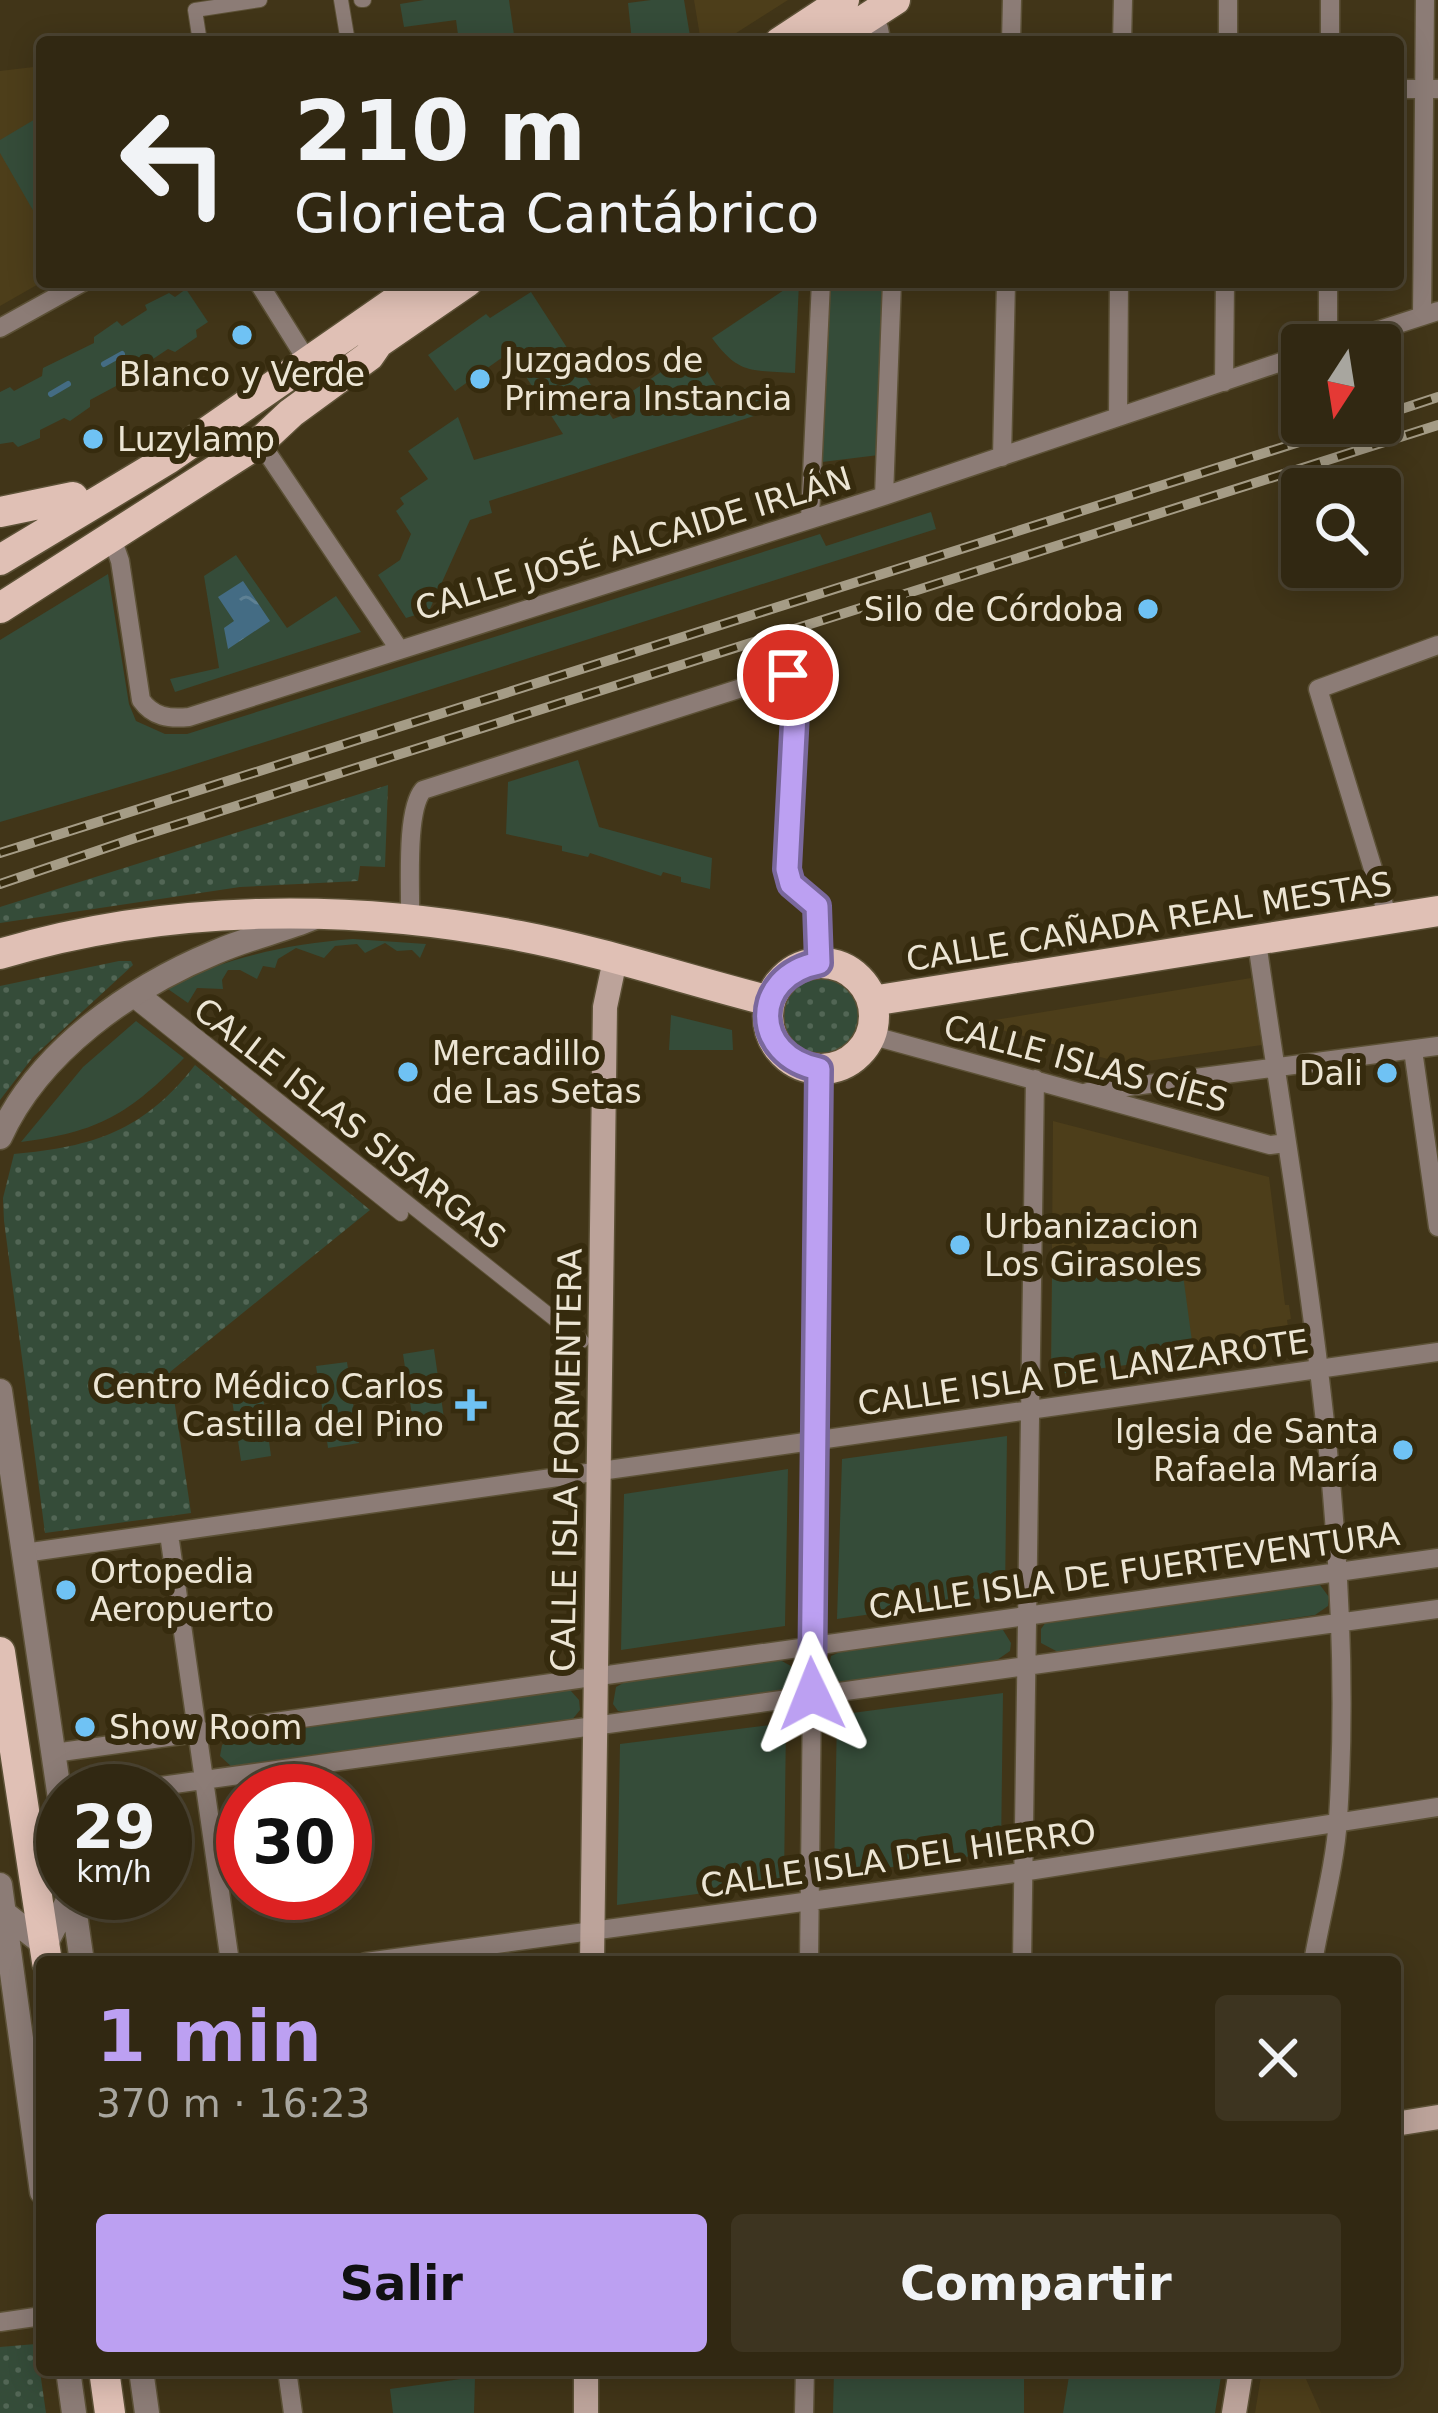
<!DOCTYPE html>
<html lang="es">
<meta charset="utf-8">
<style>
:root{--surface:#312812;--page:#3d3420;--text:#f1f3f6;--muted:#a8a69f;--line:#4c4432;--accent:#bca0f2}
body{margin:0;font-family:"DejaVu Sans",sans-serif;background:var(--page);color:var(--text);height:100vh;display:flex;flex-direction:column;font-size:45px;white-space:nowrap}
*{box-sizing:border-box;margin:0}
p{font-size:39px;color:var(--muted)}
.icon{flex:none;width:66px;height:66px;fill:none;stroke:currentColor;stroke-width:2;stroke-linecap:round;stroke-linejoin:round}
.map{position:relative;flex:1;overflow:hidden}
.panel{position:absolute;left:36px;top:1956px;width:1365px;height:420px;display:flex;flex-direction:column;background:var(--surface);border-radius:12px;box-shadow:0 6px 30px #0003,0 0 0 3px var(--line)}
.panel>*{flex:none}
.hud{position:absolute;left:36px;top:36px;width:1368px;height:252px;border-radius:12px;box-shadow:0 6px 30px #0003,0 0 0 3px var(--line);background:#312812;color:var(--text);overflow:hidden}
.needle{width:78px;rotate:192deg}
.buttons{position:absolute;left:1281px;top:324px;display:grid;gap:24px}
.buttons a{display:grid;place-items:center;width:120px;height:120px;border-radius:12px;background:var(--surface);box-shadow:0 6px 30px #0003,0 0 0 3px var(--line);font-size:60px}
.speed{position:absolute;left:36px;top:1764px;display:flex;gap:24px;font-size:60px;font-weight:700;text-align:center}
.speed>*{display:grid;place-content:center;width:156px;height:156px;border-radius:50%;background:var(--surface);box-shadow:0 6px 30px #0003,0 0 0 3px var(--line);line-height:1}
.speed small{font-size:30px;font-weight:400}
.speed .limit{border:18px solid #d22;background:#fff;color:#111}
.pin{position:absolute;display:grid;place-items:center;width:102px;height:102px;color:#fff;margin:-51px;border:6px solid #fff;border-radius:50%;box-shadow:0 3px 12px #0007}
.me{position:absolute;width:132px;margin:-66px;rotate:358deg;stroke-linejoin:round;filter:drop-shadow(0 0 9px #0008)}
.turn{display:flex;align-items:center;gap:42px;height:252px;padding:0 60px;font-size:54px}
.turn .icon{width:156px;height:156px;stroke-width:2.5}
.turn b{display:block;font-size:84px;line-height:102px}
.round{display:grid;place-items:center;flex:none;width:126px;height:126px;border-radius:12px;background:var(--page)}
.overview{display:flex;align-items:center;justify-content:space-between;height:204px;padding:0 60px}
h1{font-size:72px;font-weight:700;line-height:90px;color:var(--accent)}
.cta{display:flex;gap:24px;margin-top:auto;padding:24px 60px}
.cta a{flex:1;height:138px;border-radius:12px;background:var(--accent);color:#111;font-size:48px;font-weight:700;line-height:138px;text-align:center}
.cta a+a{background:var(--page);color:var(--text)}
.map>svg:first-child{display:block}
.built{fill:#4d3e1a}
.grass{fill:url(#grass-dots)}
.green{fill:#354c39}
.water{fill:url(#water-ripples)}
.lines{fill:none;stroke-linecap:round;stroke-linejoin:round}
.stream{stroke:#446c84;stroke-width:6}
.pedestrian-casing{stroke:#5c5136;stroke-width:16}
.minor-casing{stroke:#5c5136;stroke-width:21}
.tertiary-casing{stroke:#5c5136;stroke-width:27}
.secondary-casing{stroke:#5c5136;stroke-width:27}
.primary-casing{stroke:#5c5136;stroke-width:33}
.pedestrian{stroke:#8c7c76;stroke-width:14}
.minor{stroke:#8c7c76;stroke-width:18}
.tertiary{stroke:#8c7c76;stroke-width:24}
.secondary{stroke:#bca39a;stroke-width:24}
.primary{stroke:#e0c0b5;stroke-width:30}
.rail-casing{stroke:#a59c86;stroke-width:10}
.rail{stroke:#362b0e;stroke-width:6;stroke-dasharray:18;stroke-linecap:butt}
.route-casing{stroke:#7a689d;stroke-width:30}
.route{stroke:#bca0f2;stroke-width:21}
.poi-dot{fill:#6fc2f4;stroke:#362b0e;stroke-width:4.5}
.labels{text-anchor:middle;stroke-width:12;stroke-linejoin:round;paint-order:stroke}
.poi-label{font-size:33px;fill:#ece5d4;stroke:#362b0e;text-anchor:start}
.street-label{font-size:33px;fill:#ece5d4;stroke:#362b0e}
</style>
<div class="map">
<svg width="1438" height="2413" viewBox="0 0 1438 2413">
<defs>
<pattern id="grass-dots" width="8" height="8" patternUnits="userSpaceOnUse" patternTransform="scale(3)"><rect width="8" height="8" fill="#354c39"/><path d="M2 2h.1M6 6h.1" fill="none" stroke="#526655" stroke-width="1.8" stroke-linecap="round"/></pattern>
<pattern id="water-ripples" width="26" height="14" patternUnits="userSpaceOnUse" patternTransform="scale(3)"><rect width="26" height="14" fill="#446c84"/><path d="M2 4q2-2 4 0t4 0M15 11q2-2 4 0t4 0" fill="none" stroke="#5f8194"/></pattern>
</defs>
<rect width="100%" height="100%" fill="#413518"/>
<path class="built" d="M694 0H788L722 42H701Z
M42 66V282L0 306V71Z
M1251 978 1262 1045 1126 1064 976 1023Z
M1053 1121 1269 1177 1285 1305H1289L1291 1319 1287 1320 1290 1341 1245 1351 1243 1348 1051 1375Z
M1262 2370H1302L1321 2413H1255Z"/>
<path class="grass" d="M388 785 385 867 360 866 358 881 240 887 0 923V907Z
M119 961H131L133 965 33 1057 0 1100V986Z
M784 1016a37 37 0 1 1 74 0a37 37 0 1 1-74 0Z
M195 1065 370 1210 170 1372 191 1513 45 1533 4 1221 3 1198 14 1154C94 1147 145 1130 195 1065Z
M36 2344 46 2413H0V2347Z"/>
<path class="green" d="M424 0H509L515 42H459L456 20 404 27 400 4Z
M651 0H684L691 42H632L628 3Z
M42 115V226L0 153V140Z
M780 282H799L795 373C751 370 739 375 712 338L784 290Z
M830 282H886L879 455 822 462Z
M186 289 208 322 196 330 197 337 175 352 168 349 144 365V371L90 400V407L70 421 64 418 40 430V438L18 447 13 442 0 444V392L10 387 14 391 42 376 43 368 94 343V337L117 321 122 326 147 310 145 305 169 293 175 297Z
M531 292 613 419 624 415 616 402 694 350 717 387 794 392V403L489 501 492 513 470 520 429 611 406 618 378 575 400 560 411 534 396 511 404 504 400 498 428 479 408 451 458 417 474 460 563 434 510 352 455 391 428 355 486 314 490 318Z
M931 512 936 529 167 773 0 822V640L108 574 129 704 136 721 165 734H187L820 534 826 546Z
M236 555 287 628 336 596 361 632 175 692 170 679 219 668 204 576Z
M578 760 599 827 712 858 710 889 681 882V877L663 872 661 876 590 853 588 857 562 851V846L506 834 508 782Z
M353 939 426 944 420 958 412 950 397 951 385 943 365 953 357 944 335 946 324 958 296 948 278 959 275 968 263 966 257 979 240 970H228L222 980 223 989 197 988 188 1003 165 987C227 958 285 944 353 939Z
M671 1015 732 1030 733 1050H669Z
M136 1021 184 1058C129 1114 99 1132 21 1142L83 1067Z
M1181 1260 1194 1356 1051 1375 1052 1278Z
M434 1349 446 1432 415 1436 403 1354Z
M347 1362 359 1443 328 1448 316 1366Z
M260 1374 271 1456 241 1461 229 1379Z
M1007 1436 1005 1595 837 1619 842 1459Z
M788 1469 785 1626 621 1650 624 1494Z
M1310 1584 1320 1585 1329 1597 1328 1606 1315 1615 1058 1652 1041 1643V1629L1046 1622Z
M994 1629 1003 1630 1011 1643 1010 1651 997 1660 852 1681 840 1682 828 1670 831 1656 840 1652Z
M780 1660 791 1666 794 1676 791 1684 781 1690 628 1712 618 1711 613 1704 616 1687 625 1682Z
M561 1690 571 1691 579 1700 580 1710 571 1721 233 1768 220 1756 222 1745 232 1738Z
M1003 1693 1001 1852 834 1875 837 1715Z
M786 1723 784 1882 617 1905 620 1744Z
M834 2370H1024V2413H833Z
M1070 2370H1222L1215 2413H1063Z
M475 2377 474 2413H393L390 2389Z"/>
<path class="water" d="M243 581 270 621 228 649 224 628 234 621 218 597Z"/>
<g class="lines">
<path class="stream" d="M104 364 122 354
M51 394 68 384"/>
<g class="pedestrian-casing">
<path id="pedestrian" d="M341 0 348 42
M361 0H364
M200 42 195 10 260 0
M140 991 582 1341
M129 997 401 1214"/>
</g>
<g class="minor-casing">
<path id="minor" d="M863 14C877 18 881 28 880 42
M1011 42 1012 0
M1122 42 1123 0
M1228 42V0
M1330 42V0
M1398 89H1438
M258 282 303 354
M1422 316 1425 0
M0 328 83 282
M1328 345V282
M1333 345 1438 311
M1224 382 1225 282
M1118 417 1119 282
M260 442 399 649
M1002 457 1006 282
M884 496 892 282
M810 518 821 282
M112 538 120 561 141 700C153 717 169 719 189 717L884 496 1302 355
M1388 918 1318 689 1438 645
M410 921C411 891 405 811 423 790L785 674 793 679 795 694 788 877 795 889 817 906 819 963
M1257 942C1298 1231 1357 1525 1338 1819 1335 1866 1321 1915 1313 1962
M870 1035 1270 1145 1286 1143
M1413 1050 1438 1227
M1088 1092 1438 1046
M169 1534 230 1962
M24 1553 1438 1352
M54 1753 1438 1558
M124 1791 1438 1609
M366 1962 1022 1872 1438 1807
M809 1962 819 1069
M1022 1962 1035 1079
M0 2322 42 2316
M287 2370 293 2413
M804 2413 805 2370"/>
</g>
<g class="tertiary-casing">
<path id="tertiary" d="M0 1137C39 1051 131 987 216 952 248 938 281 931 313 918
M0 1391 63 1819
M0 1885 42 2192
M72 1893 82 1962
M4 1913 45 1945 72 1893
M68 2370 74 2413
M141 2370 147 2413"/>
</g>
<g class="secondary-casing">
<path id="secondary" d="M592 1962 605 1007 615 960
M1395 2124 1438 2117
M586 2413V2370
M1234 2413 1241 2370"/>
</g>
<g class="primary-casing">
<path id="primary" d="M780 42 844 0
M830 42 895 0
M0 512 73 497
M0 560 168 459 423 282
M0 608 260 442 291 413 369 356 378 343 467 282
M0 954C165 904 351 903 520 936 604 952 687 980 770 1001
M768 1016a53 53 0 1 1 106 0a53 53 0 1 1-106 0Z
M872 1001 1438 911
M0 1652 47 1962
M104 2370 110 2413"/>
</g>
<use href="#pedestrian" class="pedestrian"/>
<use href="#minor" class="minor"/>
<use href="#tertiary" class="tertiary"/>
<use href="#secondary" class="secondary"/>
<use href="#primary" class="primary"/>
<g class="rail-casing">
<path id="rail" d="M1380 416 1438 397
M0 853 1359 423
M0 884 135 838 1438 425"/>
</g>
<use href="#rail" class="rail"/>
</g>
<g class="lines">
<g class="route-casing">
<path id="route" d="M788 675 794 679 796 694 787 869 791 884 817 906 819 963C750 976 751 1056 819 1069L812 1694"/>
</g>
<use href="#route" class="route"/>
</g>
<g class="poi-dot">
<circle cx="242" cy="335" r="12"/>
<circle cx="480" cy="379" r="12"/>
<circle cx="93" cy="439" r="12"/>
<circle cx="1148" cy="609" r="12"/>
<circle cx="408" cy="1072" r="12"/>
<circle cx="1387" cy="1073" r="12"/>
<circle cx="960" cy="1245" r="12"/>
<path d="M465 1387h12v12h12v12h-12v12h-12v-12h-12v-12h12z"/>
<circle cx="1403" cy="1450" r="12"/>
<circle cx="66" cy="1590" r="12"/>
<circle cx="85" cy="1727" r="12"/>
</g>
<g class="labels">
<g class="poi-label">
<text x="504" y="372">Juzgados de<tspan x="504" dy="38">Primera Instancia</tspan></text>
<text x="242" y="386" text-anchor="middle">Blanco y Verde</text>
<text x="117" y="451">Luzylamp</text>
<text x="1124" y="621" text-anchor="end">Silo de Córdoba</text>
<text x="432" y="1065">Mercadillo<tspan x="432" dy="38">de Las Setas</tspan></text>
<text x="1363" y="1085" text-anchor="end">Dali</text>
<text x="984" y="1238">Urbanizacion<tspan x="984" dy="38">Los Girasoles</tspan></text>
<text x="444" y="1398" text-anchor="end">Centro Médico Carlos<tspan x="444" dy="38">Castilla del Pino</tspan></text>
<text x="1379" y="1443" text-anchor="end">Iglesia de Santa<tspan x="1379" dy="38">Rafaela María</tspan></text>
<text x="90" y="1583">Ortopedia<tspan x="90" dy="38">Aeropuerto</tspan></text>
<text x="109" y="1739">Show Room</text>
</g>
<g class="street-label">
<text transform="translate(633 543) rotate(-17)" y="12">CALLE JOSÉ ALCAIDE IRLÁN</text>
<text transform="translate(1149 921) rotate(-9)" y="12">CALLE CAÑADA REAL MESTAS</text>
<text transform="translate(1086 1063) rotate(15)" y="12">CALLE ISLAS CÍES</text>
<text transform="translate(350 1123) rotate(38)" y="12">CALLE ISLAS SISARGAS</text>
<text transform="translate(1083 1372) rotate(-8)" y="12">CALLE ISLA DE LANZAROTE</text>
<text transform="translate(566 1460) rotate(-89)" y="12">CALLE ISLA FORMENTERA</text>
<text transform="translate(1134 1570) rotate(-8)" y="12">CALLE ISLA DE FUERTEVENTURA</text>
<text transform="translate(898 1858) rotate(-8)" y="12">CALLE ISLA DEL HIERRO</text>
</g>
</g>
</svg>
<div class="buttons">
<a><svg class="needle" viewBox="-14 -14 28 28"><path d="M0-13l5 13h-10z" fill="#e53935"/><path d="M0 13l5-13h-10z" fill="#a8a69f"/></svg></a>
<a><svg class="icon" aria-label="search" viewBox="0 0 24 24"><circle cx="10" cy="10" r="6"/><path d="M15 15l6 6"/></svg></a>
</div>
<div class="speed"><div>29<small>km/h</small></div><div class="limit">30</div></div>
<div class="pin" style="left:788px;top:675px;background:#d93025"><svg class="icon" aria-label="arrive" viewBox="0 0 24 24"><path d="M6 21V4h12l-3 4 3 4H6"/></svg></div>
<svg class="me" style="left:812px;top:1694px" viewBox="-20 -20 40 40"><path d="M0-17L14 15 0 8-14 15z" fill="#bca0f2" stroke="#fff" stroke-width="4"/></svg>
<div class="hud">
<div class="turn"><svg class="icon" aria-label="left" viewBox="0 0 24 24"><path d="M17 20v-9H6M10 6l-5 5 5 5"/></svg><div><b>210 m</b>Glorieta Cantábrico</div></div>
</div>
<section class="panel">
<div class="overview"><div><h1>1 min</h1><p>370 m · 16:23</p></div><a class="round"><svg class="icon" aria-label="close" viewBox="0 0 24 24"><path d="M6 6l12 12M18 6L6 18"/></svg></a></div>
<div class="cta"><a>Salir</a><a>Compartir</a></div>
</section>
</div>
